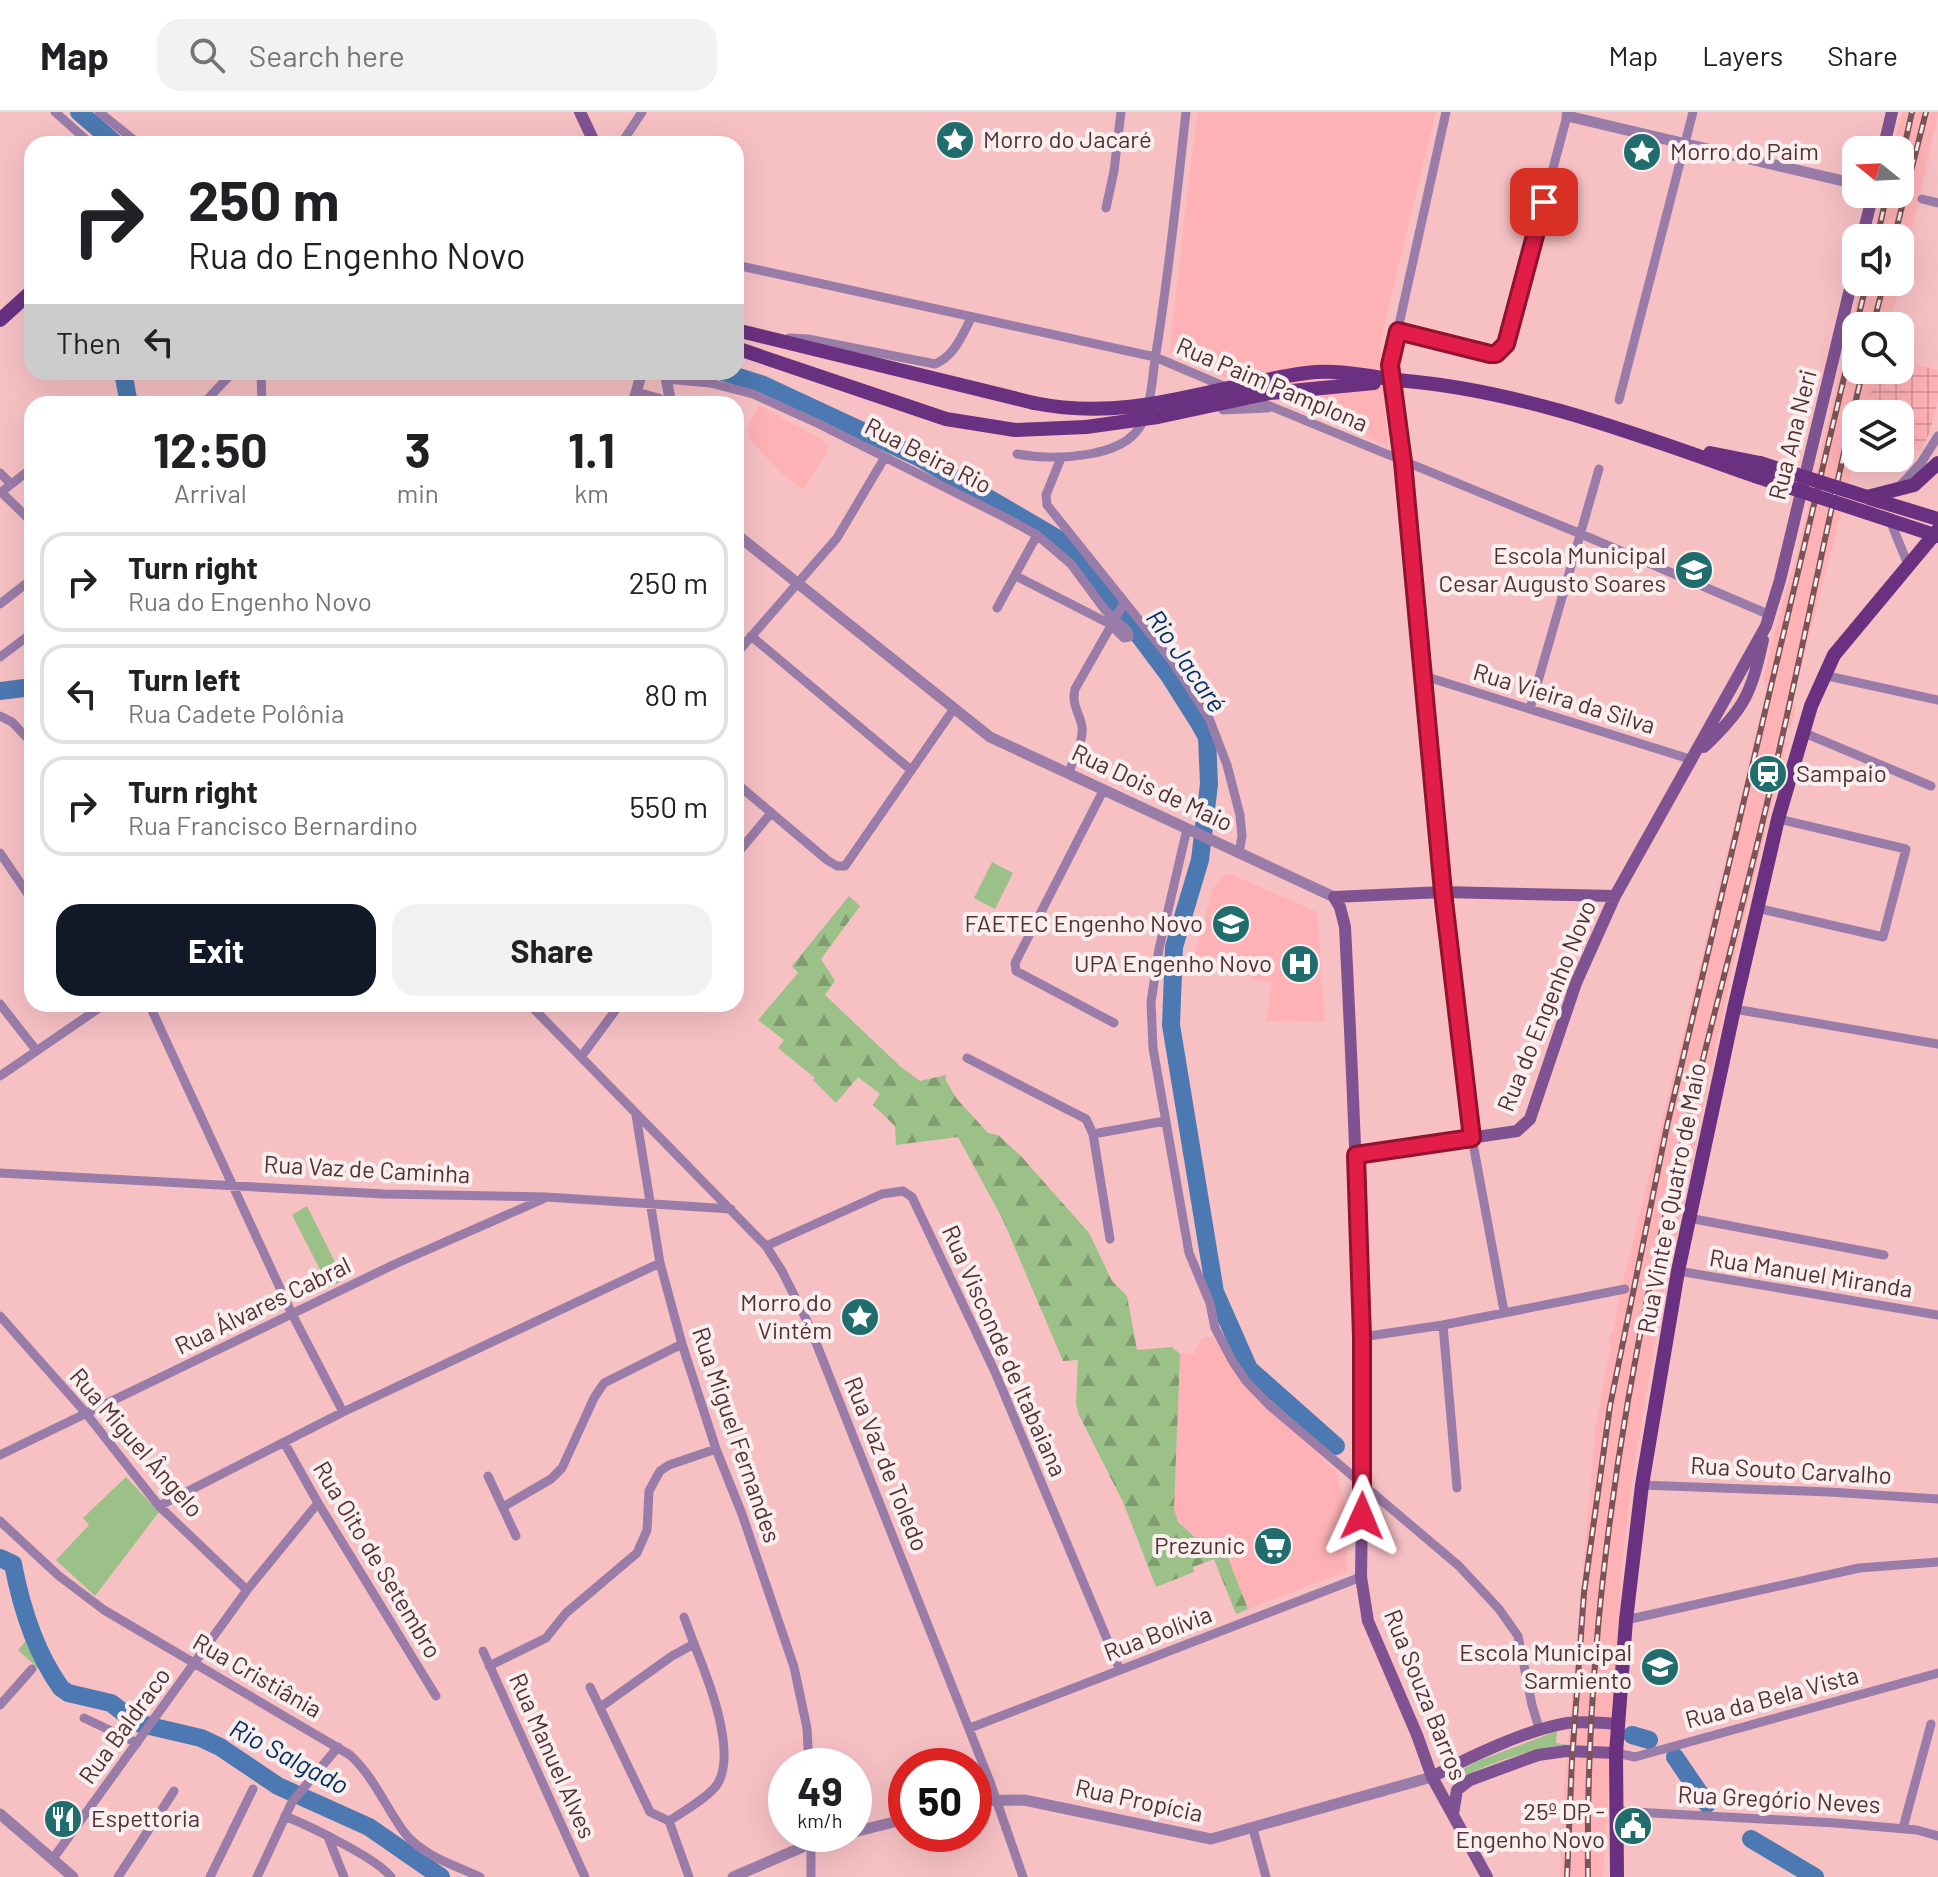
<!DOCTYPE html>
<meta charset="utf-8">
<style>
:root{--surface:#fff;--page:#f2f2f2;--text:#202124;--muted:#757577;--line:#e0e0e0;--accent:#111827}
body{margin:0;font-family:Barlow,sans-serif;background:var(--page);color:var(--text);height:100vh;display:flex;flex-direction:column;font-size:30px;white-space:nowrap}
*{box-sizing:border-box;margin:0}
p{font-size:26px;color:var(--muted)}
.icon{flex:none;width:44px;height:44px;fill:none;stroke:currentColor;stroke-width:2;stroke-linecap:round;stroke-linejoin:round}
.map{position:relative;flex:1;overflow:hidden}
.side{position:absolute;left:24px;top:284px;width:720px;height:616px;display:flex;flex-direction:column;background:var(--surface);border-radius:24px;box-shadow:0 8px 32px #0002}
.side>*{flex:none}
.banner{position:absolute;left:24px;top:24px;width:720px;height:244px;border-radius:24px;box-shadow:0 8px 32px #0002;background:#fff;color:var(--text);overflow:hidden}
.needle{width:52px;rotate:288deg}
.fabs{position:absolute;left:1842px;top:24px;display:grid;gap:16px}
.fabs a{display:grid;place-items:center;width:72px;height:72px;border-radius:16px;background:var(--surface);box-shadow:0 8px 32px #0002;font-size:40px}
.speed{position:absolute;left:768px;top:1636px;display:flex;gap:16px;font-size:40px;font-weight:700;text-align:center}
.speed>*{display:grid;place-content:center;width:104px;height:104px;border-radius:50%;background:var(--surface);box-shadow:0 8px 32px #0002;line-height:1}
.speed small{font-size:20px;font-weight:400}
.speed .limit{border:12px solid #d22;background:#fff;color:#111}
.pin{position:absolute;display:grid;place-items:center;width:68px;height:68px;color:#fff;margin:-34px;border-radius:16px;box-shadow:0 4px 12px #0006}
.me{position:absolute;width:88px;margin:-44px;rotate:1deg;stroke-linejoin:round;filter:drop-shadow(0 0 6px #0008)}
.turn{display:flex;align-items:center;gap:28px;height:168px;padding:0 32px;font-size:36px}
.turn .icon{width:104px;height:104px;stroke-width:2.5}
.turn b{display:block;font-size:56px;line-height:68px}
.then{display:flex;align-items:center;height:76px;padding:0 32px;background:#0003;gap:16px;font-size:30px}
.eta{display:flex;justify-content:space-evenly;align-items:center;height:136px;text-align:center}
.eta b{font-size:48px;font-weight:700;line-height:56px}
.primary-button{display:flex;gap:16px;margin-top:auto;padding:16px 32px}
.primary-button a{flex:1;height:92px;border-radius:24px;background:var(--accent);color:#fff;font-size:32px;font-weight:700;line-height:92px;text-align:center}
.primary-button a+a{background:var(--page);color:var(--text)}
ul{padding:0;list-style:none}
li{display:flex;align-items:center;gap:24px;height:100px;margin:0 16px 12px;padding:0 16px;border:4px solid var(--line);border-radius:24px}
li div{flex:1}
li b{display:block;font-size:30px}
li em{font-style:normal}
header{display:flex;align-items:center;gap:48px;box-sizing:border-box;height:112px;padding:0 40px;background:var(--surface);border-bottom:2px solid var(--line)}
header strong{font-size:38px}
nav{display:flex;gap:44px;margin-inline-start:auto;font-size:28px}
.search{width:560px;height:72px;background:var(--page);display:flex;align-items:center;gap:20px;box-sizing:border-box;padding:0 28px;border-radius:24px;color:var(--muted);font-size:30px}
.map>svg:first-child{display:block}
.built{fill:#ffb2b6}
.industrial{fill:url(#industrial-grid)}
.green{fill:#9bc088}
.forest{fill:url(#forest-firs)}
.lines{fill:none;stroke-linecap:round;stroke-linejoin:round}
.river{stroke:#4c79b2;stroke-width:18}
.minor{stroke:#9a7ca8;stroke-width:9}
.tertiary{stroke:#9a7ca8;stroke-width:11}
.secondary{stroke:#7f5292;stroke-width:12}
.primary{stroke:#6a3181;stroke-width:14}
.rail-casing{stroke:#7c5457;stroke-width:6}
.rail{stroke:#f9efef;stroke-width:3;stroke-dasharray:9;stroke-linecap:butt}
.minor-bridge{stroke:#9a7ca8;stroke-width:9}
.primary-bridge{stroke:#6a3181;stroke-width:14}
.route-casing{stroke:#92132f;stroke-width:20}
.route{stroke:#e11d48;stroke-width:14}
.labels{text-anchor:middle;stroke-width:8;stroke-linejoin:round;paint-order:stroke}
.poi-label{font-size:24px;fill:#543033;stroke:#f9efef;text-anchor:end}
.street-label{font-size:24px;fill:#543033;stroke:#f9efef}
.water-label{font-size:26px;font-style:italic;fill:#002e63;stroke:#f9efef}
</style>
<header>
<strong>Map</strong>
<div class="search"><svg class="icon" aria-label="search" viewBox="0 0 24 24"><circle cx="10" cy="10" r="6"/><path d="M15 15l6 6"/></svg>Search here</div>
<nav><a>Map</a><a>Layers</a><a>Share</a></nav>
</header>
<div class="map">
<svg width="1938" height="1765" viewBox="0 0 1938 1765">
<defs>
<pattern id="industrial-grid" width="8" height="8" patternUnits="userSpaceOnUse" patternTransform="scale(2)"><rect width="8" height="8" fill="#ffb2b6"/><path d="M0 4h8M4 0v8" fill="none" stroke="#dc999d"/></pattern>
<pattern id="forest-firs" width="22" height="20" patternUnits="userSpaceOnUse" patternTransform="scale(2)"><rect width="22" height="20" fill="#9bc088"/><path d="M5 1l3.5 6h-7zM16 11l3.5 6h-7z" fill="#819c70"/></pattern>
</defs>
<rect width="100%" height="100%" fill="#f7c1c4"/>
<path class="built" d="M1197 0H1436L1380 231 1388 334 1169 241Z
M1902 0H1938V3L1890 214H1856V258H1877L1865 302H1856L1854 351 1792 592 1796 594 1791 616 1787 615 1784 629 1787 630 1733 853 1667 1166 1660 1168V1173L1665 1172 1632 1369 1622 1455 1603 1765H1560L1562 1698 1595 1317 1610 1237 1609 1227 1613 1219 1620 1181 1628 1180 1629 1174H1622L1767 576 1763 567 1777 510 1797 441 1861 170H1900V126H1872L1882 82H1900V38H1893Z
M759 293 822 327 828 334 826 342 803 378 780 360 750 327 747 317Z
M1225 763H1233L1317 800 1325 910 1266 909 1272 871 1251 867 1254 852 1194 843 1213 776Z
M1206 1225 1212 1226 1222 1233 1250 1277 1335 1358 1347 1400V1459L1248 1497 1225 1438 1215 1442 1203 1426 1200 1429 1178 1410 1174 1397 1180 1242H1194L1200 1228Z"/>
<path class="industrial" d="M1900 248 1938 258V289L1929 322 1920 339 1900 334V302H1865L1877 258H1900Z"/>
<path class="green" d="M992 750 1013 761 995 797 974 786Z
M307 1094 344 1168 329 1175 292 1103Z
M126 1365 159 1400 95 1484 56 1448 89 1413 83 1406Z
M36 1517 52 1545 50 1548 65 1576 109 1586 143 1609 139 1613 107 1592 105 1594 74 1586 70 1591 50 1570 51 1568 18 1538Z
M1557 1619 1556 1631 1568 1633C1537 1634 1477 1655 1451 1672L1448 1665 1478 1649Z"/>
<path class="forest" d="M849 784 860 794 821 847 835 869 825 883 901 955 920 969 946 963V969L957 987 988 1021 998 1023 1020 1043 1089 1121 1112 1169 1127 1184 1137 1238 1172 1235 1180 1242 1174 1397 1178 1410 1199 1429 1203 1425 1215 1442 1225 1438 1248 1497 1236 1502 1214 1447 1193 1455 1194 1460 1156 1475 1123 1390 1079 1303 1076 1291 1078 1248 1063 1249 1003 1108 958 1025 896 1033 895 1014 873 993 880 982 858 965 836 991 813 968 815 966 778 936 784 928 758 908 798 861 792 854Z"/>
<g class="lines">
<path class="river" d="M79 0 116 32
M123 260 129 292
M723 260 761 272 918 345 1060 428 1099 470 1168 562 1199 611 1207 625 1209 672 1200 748 1174 835 1171 913 1215 1180 1249 1257 1336 1334
M0 579 32 575
M0 1446 13 1452C21 1494 36 1541 61 1576L68 1581 111 1591 137 1611 201 1626 220 1635 278 1674 369 1715 441 1765
M1632 1623 1649 1628
M1675 1645 1707 1692
M1751 1727 1815 1765"/>
<path class="minor" d="M55 0 91 32
M99 0 139 32
M1446 0 1390 253 1403 350 1443 780 1472 1026 1504 1199
M621 32 642 0
M1922 87 1938 91
M1106 96 1114 59 1121 0
M736 153 1155 245 1228 276
M1398 219 1490 242 1501 238 1506 232 1567 4
M789 226 808 227 935 252C954 244 962 224 971 206
M261 260 262 292
M666 267 710 271 753 282 817 311 1006 406 1037 423 1071 452 1105 498 1128 519 1129 525
M1253 287 1581 422 1770 503
M1619 288 1693 0
M203 292 233 260
M1223 298 1268 296
M1017 342C1050 348 1122 348 1141 313 1152 292 1152 264 1156 241 1169 161 1177 81 1186 0
M1061 346 1046 383 1047 393 1172 549 1209 606 1227 653 1240 703 1242 724 1239 741
M0 361 11 372
M1896 378 1921 351 1938 324
M1 380 32 410
M0 381 32 356
M1889 406 1909 455
M1016 464 1110 512 1124 526 1129 525
M0 492 32 467
M997 496 1037 423
M751 524 911 658
M736 542 837 426 885 345
M0 545 32 521
M1823 563 1938 588
M1424 564 1693 648
M1530 597 1599 357
M0 604 12 610 32 631
M1802 620 1931 674
M1069 660C1073 648 1084 629 1082 615 1080 601 1071 593 1075 577L1124 491
M736 671 827 748 837 754H845L953 598
M1104 677 1015 851 1016 859 1114 911
M1187 717 1159 837 1151 890 1153 936 1189 1141 1210 1191 1215 1216 1233 1250 1246 1269 1269 1293 1459 1454 1499 1497 1518 1524 1532 1593 1540 1619
M0 741 32 788
M736 743 771 701
M1757 796 1883 825 1906 737 1778 707
M0 892 36 938
M149 892 292 1202 343 1300
M529 892 766 1134 782 1159 809 1213 990 1670
M1734 897 1938 932
M581 945 620 892
M967 946 1086 1007 1093 1022 1110 1127
M0 964 105 892
M636 1003 660 1151 682 1232 716 1337 742 1402 794 1555 807 1616 809 1654
M1093 1022 1165 1009
M0 1061 384 1082 546 1085 731 1097
M1689 1106 1884 1143
M766 1134 882 1082 903 1079 912 1085 995 1260 1120 1558
M1678 1159 1938 1203
M0 1204 85 1300 159 1394 247 1478
M1443 1213 1457 1376
M1362 1225 1443 1213 1625 1177
M285 1332 318 1391 436 1584
M0 1343 395 1152 543 1087
M488 1364 516 1424
M1642 1373 1829 1380 1938 1387
M159 1394 343 1300 660 1151
M503 1395 551 1367 562 1356 594 1286 604 1271 682 1232
M0 1409 59 1464 104 1498 350 1643C374 1665 385 1694 404 1720 421 1743 454 1753 480 1765
M684 1505 694 1532
M1626 1508 1859 1456 1938 1450
M483 1539 585 1765
M489 1554 546 1526 566 1501 637 1441 647 1418 649 1379 660 1359 669 1353 716 1337
M590 1575 650 1700 669 1709
M0 1593 32 1557
M602 1594 672 1544 694 1532C707 1564 737 1638 718 1671 712 1683 681 1701 669 1709
M84 1606 137 1631
M970 1616 1361 1465
M1616 1641 1635 1645 1938 1561
M1616 1699 1836 1711 1917 1718 1938 1724
M285 1704C309 1714 377 1746 391 1765
M669 1709 689 1765
M1006 1716 1023 1765
M1903 1716 1931 1612
M1253 1717 1266 1765
M328 1725 344 1765
M52 1748 247 1478 318 1391
M118 1765 174 1679
M210 1765 253 1677
M257 1765 292 1690 338 1635
M811 1765V1722"/>
<path class="tertiary" d="M1568 0 1567 4 1856 72
M665 260 671 292
M633 290 644 283 658 287 666 292
M633 291 642 260
M736 422 990 625 1334 785
M974 1689 1024 1688 1211 1727 1432 1665
M0 1702 73 1765
M854 1720 906 1707
M733 1765 812 1731 846 1722"/>
<path class="secondary" d="M580 0 595 32
M1883 38 1892 0
M1862 126 1873 82
M1704 635C1745 596 1751 582 1763 528
M1356 1043 1517 1019 1530 1007 1576 871 1615 784 1766 514 1780 468 1856 152
M1432 1665C1469 1645 1526 1618 1567 1611 1583 1609 1601 1611 1618 1612
M1453 1702 1457 1678 1470 1668 1538 1643 1566 1639 1616 1641
M1487 1765 1432 1665 1417 1623 1368 1509 1361 1465C1365 1248 1356 1032 1345 815L1340 795 1334 785 1443 780 1615 784"/>
<path class="primary" d="M0 208 32 179
M736 218 1034 291
M736 236 946 307 1015 318 1086 315
M665 261 666 260
M1397 268C1522 278 1638 323 1755 364
M1710 341 1760 351
M1617 1765 1616 1641 1626 1508 1642 1373 1678 1159 1734 897 1778 707 1811 594 1834 543 1938 418"/>
<g class="rail-casing">
<path id="rail" d="M1900 54 1912 0
M1877 126 1887 82
M1894 126 1926 0
M1856 214 1867 170
M1873 214 1884 170
M1567 1765 1572 1648 1584 1481 1610 1294 1667 1014 1856 215
M1588 1765C1585 1541 1616 1317 1666 1100 1694 977 1727 855 1757 733 1796 575 1825 416 1863 258"/>
</g>
<use href="#rail" class="rail"/>
<path class="minor-bridge" d="M990 1670 1006 1716"/>
<path class="primary-bridge" d="M1034 291C1134 311 1210 274 1306 261 1337 257 1367 264 1397 268
M1086 315 1158 305 1270 281 1374 271
M1760 351 1867 385 1914 373 1938 351
M1755 364 1938 424
M1869 386 1938 407"/>
</g>
<g class="lines">
<g class="route-casing">
<path id="route" d="M1362 1404V1225L1356 1043 1472 1026 1443 780 1403 350 1390 253 1398 219 1490 242H1496L1506 232 1544 90"/>
</g>
<use href="#route" class="route"/>
</g>
<defs>
<g id="sight-disc" transform="scale(2)"><circle r="9.5" fill="#216d6d" stroke="#f9efef"/><path d="M0-6L1.8-2.2L6-1.7L2.9 1.2L3.7 5.4L0 3.3L-3.7 5.4L-2.9 1.2L-6-1.7L-1.8-2.2Z" fill="#fff"/></g>
<g id="school-disc" transform="scale(2)"><circle r="9.5" fill="#216d6d" stroke="#f9efef"/><path d="M0-5L7-2L0 1L-7-2ZM-4 1L0 2.5L4 1V4Q0 6-4 4Z" fill="#fff"/></g>
<g id="station-disc" transform="scale(2)"><circle r="9.5" fill="#216d6d" stroke="#f9efef"/><path d="M-3-6H3Q5-6 5-4V2Q5 4 3 4L4.5 6H3L1.5 4h-3L-3 6H-4.5L-3 4Q-5 4-5 2V-4Q-5-6-3-6ZM-3.5-4v3h7v-3ZM-3.5 1v1.5H-2V1ZM2 1v1.5H3.5V1Z" fill="#fff"/></g>
<g id="hospital-disc" transform="scale(2)"><circle r="9.5" fill="#216d6d" stroke="#f9efef"/><path d="M-5-5h3v3.5h4V-5h3V5h-3V1.5h-4V5h-3Z" fill="#fff"/></g>
<g id="supermarket-disc" transform="scale(2)"><circle r="9.5" fill="#216d6d" stroke="#f9efef"/><path d="M-6-5.5h2.5l.6 2H6L4.5 2H-2.5L-4.4-4H-6ZM-1.5 3.2a1.3 1.3 0 1 0 .1 0ZM3 3.2a1.3 1.3 0 1 0 .1 0Z" fill="#fff"/></g>
<g id="restaurant-disc" transform="scale(2)"><circle r="9.5" fill="#216d6d" stroke="#f9efef"/><path d="M-5-6h1v4h1v-4h1v4h1v-4h1v5L-1.5 .5V6h-2V.5L-5-1ZM5-6V6H3V1.5H1.5Q1.5-4 5-6Z" fill="#fff"/></g>
<g id="civic-disc" transform="scale(2)"><circle r="9.5" fill="#216d6d" stroke="#f9efef"/><path d="M-.6-6.5H3V-4.5H.6V-3L4-1V1h2V6H-6V1h2V-1L-.6-3ZM-1.2 2.5V6h2.4V2.5Z" fill="#fff"/></g>
</defs>
<g fill-rule="evenodd">
<use href="#sight-disc" x="955" y="28"/>
<use href="#sight-disc" x="1642" y="40"/>
<use href="#school-disc" x="1694" y="458"/>
<use href="#station-disc" x="1768" y="662"/>
<use href="#school-disc" x="1231" y="812"/>
<use href="#hospital-disc" x="1300" y="852"/>
<use href="#sight-disc" x="860" y="1205"/>
<use href="#supermarket-disc" x="1273" y="1434"/>
<use href="#school-disc" x="1660" y="1555"/>
<use href="#restaurant-disc" x="63" y="1707"/>
<use href="#civic-disc" x="1633" y="1714"/>
</g>
<g class="labels">
<g class="poi-label">
<text x="983" y="36" text-anchor="start">Morro do Jacaré</text>
<text x="1670" y="48" text-anchor="start">Morro do Paim</text>
<text x="1666" y="452">Escola Municipal<tspan x="1666" dy="28">Cesar Augusto Soares</tspan></text>
<text x="1796" y="670" text-anchor="start">Sampaio</text>
<text x="1203" y="820">FAETEC Engenho Novo</text>
<text x="1272" y="860">UPA Engenho Novo</text>
<text x="832" y="1199">Morro do<tspan x="832" dy="28">Vintém</tspan></text>
<text x="1245" y="1442">Prezunic</text>
<text x="1632" y="1549">Escola Municipal<tspan x="1632" dy="28">Sarmiento</tspan></text>
<text x="1605" y="1708">25º DP -<tspan x="1605" dy="28">Engenho Novo</tspan></text>
<text x="91" y="1715" text-anchor="start">Espettoria</text>
</g>
<g class="street-label">
<text transform="translate(1272 273) rotate(23)" y="8">Rua Paim Pamplona</text>
<text transform="translate(1793 323) rotate(-76)" y="8">Rua Ana Neri</text>
<text transform="translate(928 344) rotate(27)" y="8">Rua Beira Rio</text>
<text transform="translate(1564 587) rotate(17)" y="8">Rua Vieira da Silva</text>
<text transform="translate(1152 676) rotate(25)" y="8">Rua Dois de Maio</text>
<text transform="translate(1547 894) rotate(-68)" y="8">Rua do Engenho Novo</text>
<text transform="translate(367 1058) rotate(3)" y="8">Rua Vaz de Caminha</text>
<text transform="translate(1672 1086) rotate(-79)" y="8">Rua Vinte e Quatro de Maio</text>
<text transform="translate(1811 1162) rotate(9)" y="8">Rua Manuel Miranda</text>
<text transform="translate(263 1194) rotate(-26)" y="8">Rua Álvares Cabral</text>
<text transform="translate(1004 1239) rotate(66)" y="8">Rua Visconde de Itabaiana</text>
<text transform="translate(736 1323) rotate(71)" y="8">Rua Miguel Fernandes</text>
<text transform="translate(136 1331) rotate(49)" y="8">Rua Miguel Ângelo</text>
<text transform="translate(886 1352) rotate(68)" y="8">Rua Vaz de Toledo</text>
<text transform="translate(1791 1359) rotate(3)" y="8">Rua Souto Carvalho</text>
<text transform="translate(377 1448) rotate(59)" y="8">Rua Oito de Setembro</text>
<text transform="translate(1158 1522) rotate(-21)" y="8">Rua Bolívia</text>
<text transform="translate(257 1564) rotate(30)" y="8">Rua Cristiânia</text>
<text transform="translate(1425 1583) rotate(68)" y="8">Rua Souza Barros</text>
<text transform="translate(1772 1586) rotate(-15)" y="8">Rua da Bela Vista</text>
<text transform="translate(125 1614) rotate(-54)" y="8">Rua Baldraco</text>
<text transform="translate(552 1644) rotate(66)" y="8">Rua Manuel Alves</text>
<text transform="translate(1779 1688) rotate(3)" y="8">Rua Gregório Neves</text>
<text transform="translate(1139 1689) rotate(12)" y="8">Rua Propícia</text>
</g>
<g class="water-label">
<text transform="translate(1186 549) rotate(55)" y="9">Rio Jacaré</text>
<text transform="translate(289 1645) rotate(28)" y="9">Rio Salgado</text>
</g>
</g>
</svg>
<div class="fabs">
<a><svg class="needle" viewBox="-14 -14 28 28"><path d="M0-13l5 13h-10z" fill="#e53935"/><path d="M0 13l5-13h-10z" fill="#757577"/></svg></a>
<a><svg class="icon" aria-label="sound" viewBox="0 0 24 24"><path d="M4 9h4l5-4v14l-5-4H4zM17 9q2 3 0 6"/></svg></a>
<a><svg class="icon" aria-label="search" viewBox="0 0 24 24"><circle cx="10" cy="10" r="6"/><path d="M15 15l6 6"/></svg></a>
<a><svg class="icon" aria-label="layers" viewBox="0 0 24 24"><path d="M12 4l9 5-9 5-9-5zM3 14l9 5 9-5"/></svg></a>
</div>
<div class="speed"><div>49<small>km/h</small></div><div class="limit">50</div></div>
<div class="pin" style="left:1544px;top:90px;background:#d93025"><svg class="icon" aria-label="arrive" viewBox="0 0 24 24"><path d="M6 21V4h12l-3 4 3 4H6"/></svg></div>
<svg class="me" style="left:1362px;top:1404px" viewBox="-20 -20 40 40"><path d="M0-17L14 15 0 8-14 15z" fill="#e11d48" stroke="#fff" stroke-width="4"/></svg>
<div class="banner">
<div class="turn"><svg class="icon" aria-label="right" viewBox="0 0 24 24"><path d="M7 20v-9h11M14 6l5 5-5 5"/></svg><div><b>250 m</b>Rua do Engenho Novo</div></div>
<div class="then">Then<svg class="icon" aria-label="left" viewBox="0 0 24 24"><path d="M17 20v-9H6M10 6l-5 5 5 5"/></svg></div>
</div>
<section class="side">
<div class="eta">
<div><b>12:50</b><p>Arrival</p></div>
<div><b>3</b><p>min</p></div>
<div><b>1.1</b><p>km</p></div>
</div>
<ul>
<li><svg class="icon" aria-label="right" viewBox="0 0 24 24"><path d="M7 20v-9h11M14 6l5 5-5 5"/></svg><div><b>Turn right</b><p>Rua do Engenho Novo</p></div><em>250 m</em></li>
<li><svg class="icon" aria-label="left" viewBox="0 0 24 24"><path d="M17 20v-9H6M10 6l-5 5 5 5"/></svg><div><b>Turn left</b><p>Rua Cadete Polônia</p></div><em>80 m</em></li>
<li><svg class="icon" aria-label="right" viewBox="0 0 24 24"><path d="M7 20v-9h11M14 6l5 5-5 5"/></svg><div><b>Turn right</b><p>Rua Francisco Bernardino</p></div><em>550 m</em></li>
</ul>
<div class="primary-button"><a>Exit</a><a>Share</a></div>
</section>
</div>
